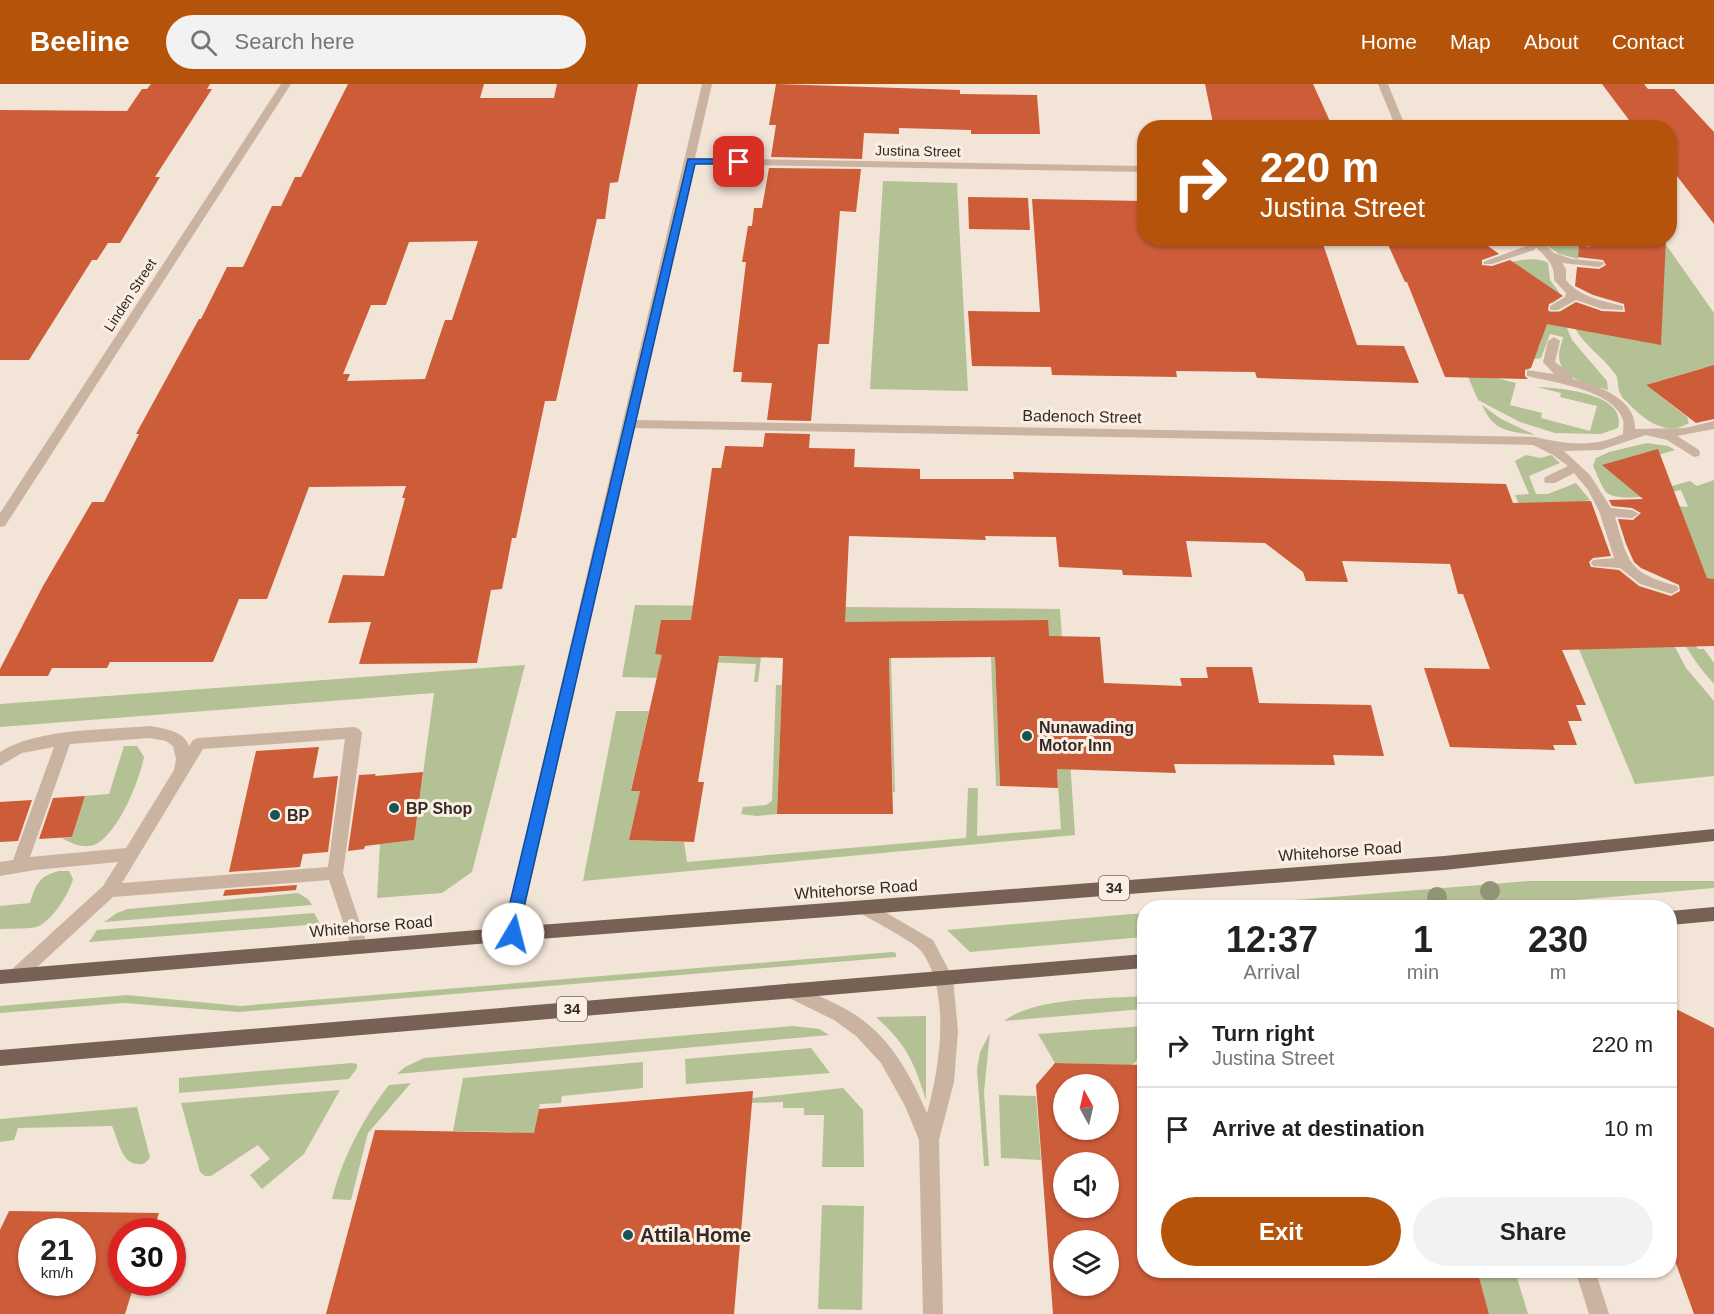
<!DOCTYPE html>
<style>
:root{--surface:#fff;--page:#f2f2f2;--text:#222;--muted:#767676;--line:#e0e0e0;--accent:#b45309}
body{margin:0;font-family:Helvetica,sans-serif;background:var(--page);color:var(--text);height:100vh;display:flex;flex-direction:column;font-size:22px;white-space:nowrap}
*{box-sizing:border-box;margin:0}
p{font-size:20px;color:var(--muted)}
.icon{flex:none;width:33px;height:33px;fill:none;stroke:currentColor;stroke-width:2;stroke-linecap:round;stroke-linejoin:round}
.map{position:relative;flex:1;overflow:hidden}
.side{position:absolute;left:1137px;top:816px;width:540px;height:378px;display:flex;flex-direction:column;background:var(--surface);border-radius:24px;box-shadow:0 2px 4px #0004}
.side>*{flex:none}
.guide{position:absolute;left:1137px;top:36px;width:540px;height:126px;border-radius:24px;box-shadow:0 2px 4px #0004;background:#b45309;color:#fff;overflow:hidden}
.needle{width:39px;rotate:352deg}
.buttons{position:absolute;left:1053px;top:990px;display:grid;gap:12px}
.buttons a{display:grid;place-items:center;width:66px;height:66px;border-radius:50%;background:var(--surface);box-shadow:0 2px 4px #0004;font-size:30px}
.speed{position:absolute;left:18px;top:1134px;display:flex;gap:12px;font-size:30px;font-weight:700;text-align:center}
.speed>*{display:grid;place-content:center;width:78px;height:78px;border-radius:50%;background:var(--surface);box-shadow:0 2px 4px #0004;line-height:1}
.speed small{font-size:15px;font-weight:400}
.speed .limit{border:9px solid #d22;background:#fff;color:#111}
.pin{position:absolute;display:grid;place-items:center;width:51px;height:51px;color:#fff;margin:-26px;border-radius:12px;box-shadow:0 3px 9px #0006}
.me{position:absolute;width:66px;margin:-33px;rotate:8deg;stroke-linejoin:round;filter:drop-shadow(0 0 4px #0008)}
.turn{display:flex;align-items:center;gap:21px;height:126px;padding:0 24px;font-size:27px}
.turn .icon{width:78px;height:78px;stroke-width:2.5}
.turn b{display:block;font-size:42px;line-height:51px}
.eta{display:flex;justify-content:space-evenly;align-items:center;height:102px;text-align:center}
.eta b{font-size:36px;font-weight:700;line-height:42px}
.button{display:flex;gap:12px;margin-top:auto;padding:12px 24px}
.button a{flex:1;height:69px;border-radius:36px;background:var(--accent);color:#fff;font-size:24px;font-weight:700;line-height:69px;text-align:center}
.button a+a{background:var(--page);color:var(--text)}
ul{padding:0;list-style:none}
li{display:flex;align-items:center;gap:18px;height:84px;padding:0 24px;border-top:2px solid var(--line)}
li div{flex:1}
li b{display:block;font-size:22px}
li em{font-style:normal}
header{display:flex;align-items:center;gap:36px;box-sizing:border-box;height:84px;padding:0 30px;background:var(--accent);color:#fff}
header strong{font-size:28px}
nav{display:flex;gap:33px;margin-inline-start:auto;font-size:21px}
.search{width:420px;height:54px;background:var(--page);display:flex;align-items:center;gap:15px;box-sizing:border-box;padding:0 21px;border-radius:33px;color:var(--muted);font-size:22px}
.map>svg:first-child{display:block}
.green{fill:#b3c195}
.building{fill:#cd5c39;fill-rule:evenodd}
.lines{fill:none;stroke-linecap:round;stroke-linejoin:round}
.minor{fill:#cab4a1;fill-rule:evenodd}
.major{fill:#776054;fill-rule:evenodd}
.tree{fill:#929476}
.route{fill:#1a73e8;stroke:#114b97;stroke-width:1.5}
.poi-dot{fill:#185357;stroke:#faefe2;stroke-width:2}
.labels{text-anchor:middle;stroke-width:6;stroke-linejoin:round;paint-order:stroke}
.far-street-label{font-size:14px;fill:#342925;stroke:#faefe2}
.shield{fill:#faefe2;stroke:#6f645e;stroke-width:1.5}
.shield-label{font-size:15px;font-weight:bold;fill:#342925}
.street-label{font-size:16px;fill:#342925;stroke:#faefe2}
.poi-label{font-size:16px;font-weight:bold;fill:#342925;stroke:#faefe2;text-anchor:start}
.near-poi-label{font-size:20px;font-weight:bold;fill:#342925;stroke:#faefe2;text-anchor:start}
</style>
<header>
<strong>Beeline</strong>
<div class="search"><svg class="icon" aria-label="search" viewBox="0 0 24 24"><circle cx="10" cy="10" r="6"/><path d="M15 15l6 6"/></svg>Search here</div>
<nav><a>Home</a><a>Map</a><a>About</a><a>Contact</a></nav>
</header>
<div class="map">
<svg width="1714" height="1230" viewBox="0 0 1714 1230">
<rect width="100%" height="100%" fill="#f2e4d6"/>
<path class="green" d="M883 97 957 99 968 307 870 305Z
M1409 155 1461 193C1482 187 1530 167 1548 179L1550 196 1559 208 1560 214 1553 219 1542 222 1549 227H1560L1572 256 1607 297 1608 306C1591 301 1559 295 1559 272 1559 266 1562 259 1563 253L1550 250 1541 274 1528 276 1533 263 1539 264 1543 249 1481 290 1516 299 1510 321 1542 329 1541 334 1590 347 1597 322 1560 313 1561 309 1537 303C1559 304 1628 309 1618 344L1601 350 1555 349 1520 338 1478 316Z
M1538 155H1590V163L1579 162 1578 175 1559 170Z
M1662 155 1714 229V292L1703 284 1646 301 1687 333 1689 339C1667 353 1644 336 1629 320 1626 317 1621 313 1620 309 1617 303 1619 297 1616 291 1603 272 1581 260 1572 238L1661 260Z
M1482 321 1501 335 1535 351C1508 347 1494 348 1482 321Z
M1647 359 1668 362 1675 366 1645 375 1668 403 1690 397 1697 402 1714 396V495L1707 494 1676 422 1688 423 1681 406C1664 409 1619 420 1606 408 1601 402 1597 390 1593 382L1596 374 1609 368Z
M1526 371 1541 374 1551 371 1560 379 1529 392 1536 410H1548L1576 399 1590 416 1585 417 1559 472 1654 523 1686 584 1714 617V692L1635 700 1515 411 1529 410 1515 377Z
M635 521 1060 525 1075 751 583 797 616 627H649L631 706 640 707 629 756 684 758 687 778 966 754 968 704H978L977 752 1061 745 1047 536 835 539 661 536 655 570 666 571 660 594 622 593Z
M1667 522 1698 565H1704L1714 579V600C1693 577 1677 551 1667 522Z
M701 572 761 573 758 598H754L756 580 705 578Z
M889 573 891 574 895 708H893Z
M991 573H995L1000 702H996Z
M525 581 472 788 442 809 377 814 380 760 414 756 434 609 0 643V620Z
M776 601H782L777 730 757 732 741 730 743 723 766 721 772 717Z
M124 662H137L144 673C139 697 120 745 98 759 86 766 72 760 62 754L72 753 85 712 109 710Z
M59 787H69L73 795C69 810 53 835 39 842 28 846 11 844 0 845V822L30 819C36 800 39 792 59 787Z
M1529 797H1714V804L1483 824 1207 823Z
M298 809 308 815 312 821 104 838 117 829 128 825Z
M314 829 320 840 89 858 97 846Z
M1144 829V853L970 868 947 846Z
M892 868 896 869V873L239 928 124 919 0 929V922L127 911 240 922Z
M1144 912V925L1004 937C1035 913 1104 915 1144 912Z
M926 932V1016C914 978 907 961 876 933Z
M793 942 819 945 829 951 397 990 405 983 424 974Z
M1144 942V969L1132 981 1055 979 1038 950Z
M990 949 984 1008 989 1082H984L977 985 980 968Z
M811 964 830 989 686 1000 685 975Z
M643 978V1004L562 1012 561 1019 540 1020 530 1071 511 1048 453 1047 463 994Z
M352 979 357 980V984L349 995 179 1009V994Z
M411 999 368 1049 351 1116 332 1115C342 1075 363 1034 389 1001Z
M843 1004 863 1026 864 1083H822L824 1031H804V1024H783V1018L752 1019V1014Z
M340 1006 304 1070 262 1105 250 1091 270 1075 258 1061 211 1092H205L200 1088 181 1019Z
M999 1011 1036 1012 1041 1076 1001 1074Z
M137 1023 150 1073C147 1078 144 1081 138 1080 121 1080 118 1054 112 1042L18 1044 14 1056 0 1058V1035Z
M822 1121 864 1122 862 1226 818 1225Z
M1477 1187H1515L1528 1230H1489Z"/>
<path class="building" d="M151 0H210L207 5H212L155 93H160L120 159H108L97 176H92L29 276H0V26L127 27 142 5H147Z
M348 0H484L480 14H554L557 0H638L618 98 610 99 605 135H597L556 317H545L516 454H512L502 505 491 506 477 579 359 580 371 538 328 539 343 491 384 492 405 414H402L406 402 309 403 267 515H239L213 578H110L107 584H52L48 592H0V585L43 502 92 418H104L139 350H136L199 235H201L227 183H243L272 122H281L295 93H301ZM478 157 452 236H445L425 295 347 297 350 290H343L371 221H386L409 158Z
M776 0 960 6V10L1037 11 1040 50H971V46L899 44V50L864 49 862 75 771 73 776 41H769Z
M1205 0H1313L1333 44H1214Z
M1602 0H1644L1648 5H1674L1714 48V140L1670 83V44H1635Z
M769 84 861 85 856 128 840 127 829 260H818L811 337 767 336 772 299 741 298 742 288H733L746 178H742L748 142H752L754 124H762Z
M968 113 1028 114 1030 146 969 145Z
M1032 115 1144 117V154H1321L1357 261 1404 262 1419 299 1257 294 1255 288 1176 287 1177 293 1052 291 1051 283 972 282 968 227 1040 228Z
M1385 154H1477L1499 170 1482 176V181L1492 182 1510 176 1563 212 1549 220 1548 226 1550 228H1559L1576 218 1602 227 1625 228 1624 220 1593 211 1575 202 1577 183 1599 185 1606 181 1603 176 1578 173 1579 161 1590 163V154H1666L1661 261 1547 240 1531 284 1525 286V292L1528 295 1445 293 1407 198H1405Z
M1714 281V335L1696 339 1646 301Z
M765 349 810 350 809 364 855 365 854 383 920 385V395H1014L1013 388 1506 400 1513 419 1591 417 1611 472 1593 474 1589 478 1591 483 1619 486 1639 502 1671 512 1680 507 1679 501 1641 484 1634 478 1626 460 1618 435 1633 436 1641 429 1632 424 1612 422 1609 416 1643 415 1602 381 1658 365 1707 494 1714 495V562L1562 566 1586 621H1576L1582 637H1568L1577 661H1553L1555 666 1450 663 1424 584 1490 585 1463 510H1458L1450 480 1342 477 1348 498 1306 497 1303 488 1265 459 1186 457 1192 493 1123 491 1122 486 1059 483 1056 453 985 452 986 456 849 452 845 538 1048 536 1049 552 1100 553 1104 599 1182 602 1180 594H1208L1206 583H1252L1259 619 1371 621 1384 672 1333 671 1335 681 1174 680 1176 689 1057 685 1058 704 1000 702 995 573 889 574 893 730H777L783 574 719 572 698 698H704L694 758 629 756 640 707H631L662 571 655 570 661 536H691L712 384H721L725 362 763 363Z
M319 663 313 694 338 692 328 768 303 770 300 783 229 788 256 667Z
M423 688 414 756 365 762 364 765 348 767 359 691 376 690 375 692Z
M85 712 72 753 39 755 53 714Z
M32 716 18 757 0 758V718Z
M297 801 296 806 223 812 225 806Z
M1670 922 1714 944V1230H1694L1670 1163Z
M1055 979 1144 981V1186H1477L1489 1230H1053L1036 1001ZM1064 1000H1108V1046H1064ZM1064 1078H1108V1124H1064ZM1064 1156H1108V1202H1064Z
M753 1007 734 1230H326L375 1046 534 1049 539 1025Z
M9 1127 159 1129 153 1148H122V1198H135L125 1230H0V1146ZM32 1148H82V1198H32Z"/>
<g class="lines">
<path class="minor" d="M281 0H291L5 442 0 443V429Z
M702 0H712L695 74 1144 82V88L694 80 636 336 1535 353C1564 360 1595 364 1623 350 1623 346 1624 340 1623 336 1614 306 1552 298 1527 292V286L1554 290 1543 278 1548 257 1554 253 1560 257 1555 278 1572 291 1573 295C1598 302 1636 314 1635 345L1685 344 1714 337V345L1677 352 1699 366 1700 369 1699 372 1694 373 1667 356 1646 351 1601 366 1564 367 1590 391 1611 424 1632 426 1639 430 1632 434 1615 433C1629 479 1627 488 1677 502L1679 505 1672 510 1640 500 1620 484 1593 482 1591 479 1593 476 1614 474 1599 427 1588 406 1574 389 1555 399H1545L1544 396 1545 393 1568 382 1553 371 1533 361 634 344 525 823 519 855 513 857 507 855 504 850 509 823Z
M1378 0H1388L1406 44H1396Z
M1527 154H1539L1554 169 1572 175 1603 178 1604 180 1599 183 1562 179 1566 185V196C1581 214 1601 216 1623 222V226L1602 225 1576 216 1558 226H1550V222L1565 213 1566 209 1554 196C1555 180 1546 174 1536 163L1534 166 1492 180H1484L1483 178 1526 162Z
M150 642C165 645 183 646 189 662L193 656 198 654 354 643 359 645 362 649 343 789 368 863 365 868 359 870 353 868 329 796 113 813 22 897 16 899 10 897 7 892 10 887 103 802 118 778 35 786 0 792V778L13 776 54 663 22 669 0 682V668C37 644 106 646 150 642ZM150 654 166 657 173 662 176 675 174 686 126 764 30 773 70 660ZM345 655 328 783 122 799 203 665Z
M866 817 933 856 953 894 958 947 954 998 939 1056 943 1230H923L919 1056 905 1022 881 979 856 952 834 936 783 911 780 906 783 901 789 899 795 901C814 910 835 918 854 930 890 953 910 990 927 1029 940 983 951 909 922 868 915 858 873 837 860 829L858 824 860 819Z
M1575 1186H1595L1609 1230H1589Z"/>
<path class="major" d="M1714 745V757L1444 786 513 857 0 900V886L513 843 1444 772Z
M1714 823V837L1670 841V827Z
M1144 870V884L0 982V966Z"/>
</g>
<g class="tree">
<circle cx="1490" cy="807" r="10"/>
<circle cx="1437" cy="813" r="10"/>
</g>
<path class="route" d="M688 75H739L744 78 739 80H695L524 823 519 855 513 857 508 855 505 850 509 823Z"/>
<g class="poi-dot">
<circle cx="1027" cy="652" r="6"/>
<circle cx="394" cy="724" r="6"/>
<circle cx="275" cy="731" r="6"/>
<circle cx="628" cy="1151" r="6"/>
</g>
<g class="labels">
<g class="far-street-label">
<text transform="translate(918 67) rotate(1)" y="5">Justina Street</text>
<text transform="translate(130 211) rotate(-57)" y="5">Linden Street</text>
</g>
<g class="shield">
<rect x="1099" y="792" width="30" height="24" rx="4.5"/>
<rect x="557" y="913" width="30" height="24" rx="4.5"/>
</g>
<g class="shield-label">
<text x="1114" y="809">34</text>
<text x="572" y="930">34</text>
</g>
<g class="street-label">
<text transform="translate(1082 332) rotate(1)" y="6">Badenoch Street</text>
<text transform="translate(1340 767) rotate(-4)" y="6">Whitehorse Road</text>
<text transform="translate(856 805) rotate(-4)" y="6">Whitehorse Road</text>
<text transform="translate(371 842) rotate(-5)" y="6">Whitehorse Road</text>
</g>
<g class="poi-label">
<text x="1039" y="649">Nunawading<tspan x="1039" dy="18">Motor Inn</tspan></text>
<text x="406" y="730">BP Shop</text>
<text x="287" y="737">BP</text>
</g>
<g class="near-poi-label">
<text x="640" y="1158">Attila Home</text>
</g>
</g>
</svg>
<div class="buttons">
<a><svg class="needle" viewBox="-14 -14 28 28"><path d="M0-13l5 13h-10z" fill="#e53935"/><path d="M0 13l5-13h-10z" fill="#767676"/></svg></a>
<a><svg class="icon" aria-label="sound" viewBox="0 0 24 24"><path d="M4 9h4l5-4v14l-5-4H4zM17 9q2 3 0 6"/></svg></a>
<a><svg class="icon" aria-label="layers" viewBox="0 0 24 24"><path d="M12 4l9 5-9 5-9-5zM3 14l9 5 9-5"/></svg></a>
</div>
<div class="speed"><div>21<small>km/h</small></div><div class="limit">30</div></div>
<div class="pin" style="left:739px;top:78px;background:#d93025"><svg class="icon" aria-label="arrive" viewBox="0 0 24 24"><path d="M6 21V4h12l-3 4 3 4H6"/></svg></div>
<svg class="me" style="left:513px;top:850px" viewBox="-20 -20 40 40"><circle r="19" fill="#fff"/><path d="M0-13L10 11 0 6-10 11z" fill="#1a73e8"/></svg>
<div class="guide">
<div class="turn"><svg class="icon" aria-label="right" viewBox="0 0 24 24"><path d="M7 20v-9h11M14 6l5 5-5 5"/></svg><div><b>220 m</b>Justina Street</div></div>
</div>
<section class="side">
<div class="eta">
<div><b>12:37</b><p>Arrival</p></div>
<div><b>1</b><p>min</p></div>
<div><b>230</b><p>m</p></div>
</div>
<ul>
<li><svg class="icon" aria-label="right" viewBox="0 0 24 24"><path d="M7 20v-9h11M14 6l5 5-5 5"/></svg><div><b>Turn right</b><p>Justina Street</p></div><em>220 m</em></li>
<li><svg class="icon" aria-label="arrive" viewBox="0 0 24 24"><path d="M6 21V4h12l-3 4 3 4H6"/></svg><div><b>Arrive at destination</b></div><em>10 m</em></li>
</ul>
<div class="button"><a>Exit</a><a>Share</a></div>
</section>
</div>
